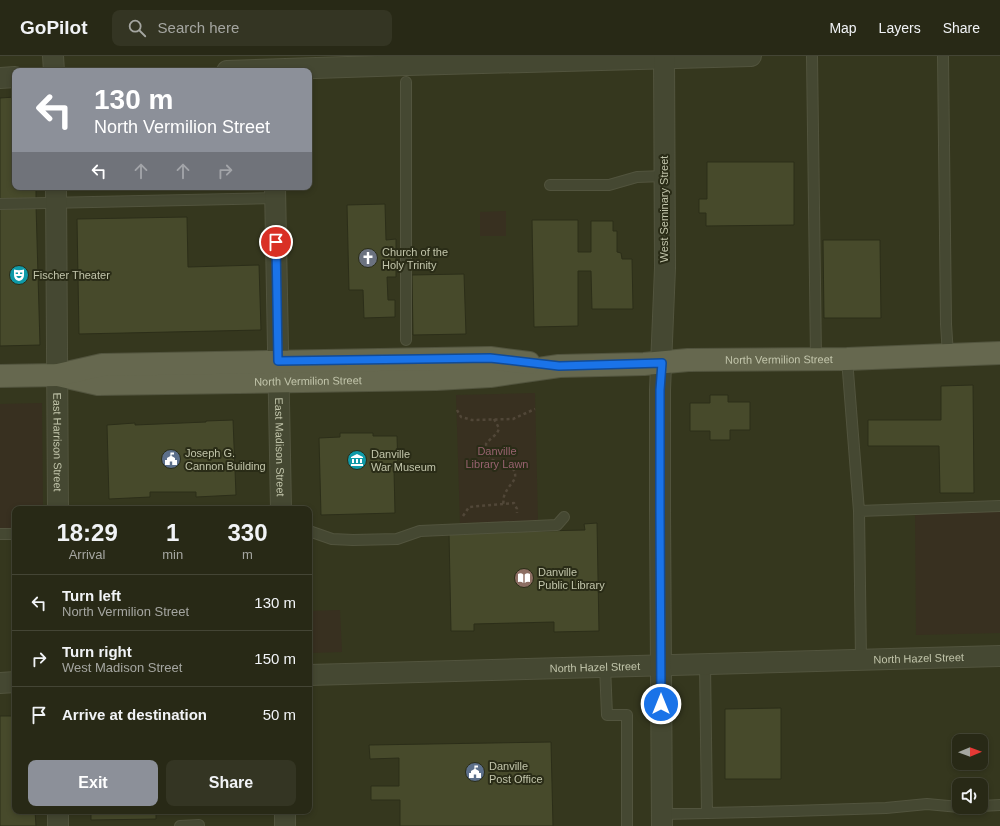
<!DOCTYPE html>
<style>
:root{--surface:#282916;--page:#343523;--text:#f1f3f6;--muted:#a5a6a1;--line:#444535;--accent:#8c9099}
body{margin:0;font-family:Arial,sans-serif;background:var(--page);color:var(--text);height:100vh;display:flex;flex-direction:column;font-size:15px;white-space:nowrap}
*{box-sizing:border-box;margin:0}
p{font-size:13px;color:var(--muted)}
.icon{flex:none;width:22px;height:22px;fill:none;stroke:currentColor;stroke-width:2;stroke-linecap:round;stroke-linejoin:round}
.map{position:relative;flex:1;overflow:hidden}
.details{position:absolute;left:12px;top:450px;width:300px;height:308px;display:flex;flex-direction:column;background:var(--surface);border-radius:8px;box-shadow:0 2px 6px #0003,0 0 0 1px var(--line)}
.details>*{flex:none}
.hud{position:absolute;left:12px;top:12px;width:300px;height:122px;border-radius:8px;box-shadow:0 2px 6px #0003,0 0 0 1px var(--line);background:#8c9099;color:#fff;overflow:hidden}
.needle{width:26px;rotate:89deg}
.buttons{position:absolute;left:952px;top:678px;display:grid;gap:8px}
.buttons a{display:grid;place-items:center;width:36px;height:36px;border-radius:8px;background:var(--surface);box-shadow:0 2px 6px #0003,0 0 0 1px var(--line);font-size:20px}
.pin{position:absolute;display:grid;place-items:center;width:34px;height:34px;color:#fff;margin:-17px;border:2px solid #fff;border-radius:50%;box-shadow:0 1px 4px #0007}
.me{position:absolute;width:44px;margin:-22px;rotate:0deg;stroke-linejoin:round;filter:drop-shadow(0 0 3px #0008)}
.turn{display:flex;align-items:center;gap:14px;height:84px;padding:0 16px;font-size:18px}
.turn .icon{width:52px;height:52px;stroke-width:2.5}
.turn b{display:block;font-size:28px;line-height:34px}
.lanes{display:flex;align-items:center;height:38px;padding:0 16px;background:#0003;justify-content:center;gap:20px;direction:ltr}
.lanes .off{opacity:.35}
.eta{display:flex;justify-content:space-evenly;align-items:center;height:68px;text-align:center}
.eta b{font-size:24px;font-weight:700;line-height:28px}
.primary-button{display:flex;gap:8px;margin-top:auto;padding:8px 16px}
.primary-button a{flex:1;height:46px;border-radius:8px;background:var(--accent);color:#fff;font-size:16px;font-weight:700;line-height:46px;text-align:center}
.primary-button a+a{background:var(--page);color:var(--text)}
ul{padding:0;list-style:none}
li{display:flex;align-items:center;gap:12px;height:56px;padding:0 16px;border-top:1px solid var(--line)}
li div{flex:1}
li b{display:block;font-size:15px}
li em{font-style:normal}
header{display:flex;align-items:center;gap:24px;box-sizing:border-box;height:56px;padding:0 20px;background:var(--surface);border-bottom:1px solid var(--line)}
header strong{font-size:19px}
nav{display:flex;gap:22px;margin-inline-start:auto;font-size:14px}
.search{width:280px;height:36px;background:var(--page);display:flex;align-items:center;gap:10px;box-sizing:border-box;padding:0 14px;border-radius:8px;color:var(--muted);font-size:15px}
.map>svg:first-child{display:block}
.green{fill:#383020}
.building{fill:#474a2b;stroke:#2c2e19}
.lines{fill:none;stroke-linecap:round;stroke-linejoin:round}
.service-casing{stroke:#52543e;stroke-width:12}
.minor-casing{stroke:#52543e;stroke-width:22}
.primary-casing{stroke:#52543e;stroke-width:24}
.path{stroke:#514738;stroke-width:2.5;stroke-dasharray:3 3;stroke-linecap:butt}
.service{stroke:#454832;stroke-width:10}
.minor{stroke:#454832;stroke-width:20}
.primary{stroke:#66684f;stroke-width:22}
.route-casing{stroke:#114b97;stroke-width:10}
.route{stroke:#1a73e8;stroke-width:7}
.labels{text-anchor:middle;stroke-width:4;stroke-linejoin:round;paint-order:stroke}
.street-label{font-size:11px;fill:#c2c5ab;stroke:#2a2c17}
.poi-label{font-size:11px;fill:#c2c5ab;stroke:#2a2c17;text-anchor:start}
.park-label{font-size:11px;fill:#97626f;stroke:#2a2c17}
</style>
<header>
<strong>GoPilot</strong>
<div class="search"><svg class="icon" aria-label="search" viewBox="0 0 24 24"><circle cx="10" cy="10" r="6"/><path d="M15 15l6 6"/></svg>Search here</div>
<nav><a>Map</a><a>Layers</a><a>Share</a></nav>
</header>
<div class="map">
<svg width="1000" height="770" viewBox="0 0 1000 770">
<rect width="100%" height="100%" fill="#35371e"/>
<path class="green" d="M506 155V180H480V156Z
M535 337 538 465 460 467 456 339Z
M42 347 43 453H15V478H0V348Z
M1000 450V577L916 579 915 453Z
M340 554 342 596 309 597V555Z"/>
<path class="building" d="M15 41V131H36V146L0 147V42Z
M707 106H794V169L706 170V157H699V143H707Z
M385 148 386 184 396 183V221H387L388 244H395V261L364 262 363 234H349L347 149Z
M36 149 40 289 0 290V150Z
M187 161 188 211 259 209 261 274 79 278 77 163Z
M532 164H578V196H591V165H613V175H617V196L621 197 622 203H632L633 253H592L591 215H578V270L534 271Z
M823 184H880L881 262H824Z
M464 218 466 278 413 279 412 219Z
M973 329 974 437H940L939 390H868V364H941V330Z
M710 339H728V346H750V374H730V384H710V375H690V347H710Z
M233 364 236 439 196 441V436H150V441L109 443 107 369 135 367V369L206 366V365Z
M340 377H373V380H397L398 414H394L395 457 321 459 319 382 340 381Z
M597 467 599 575 554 576V566L474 568V575H451L449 477 585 474 584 468Z
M781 652V723H725V653Z
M0 660H15V755H35L36 770H0Z
M551 686 553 770H400V744H371V730H399V702L370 703 369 689Z
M91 755H156V763L91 764Z"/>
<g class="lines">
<g class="service-casing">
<path id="service" d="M812 0 816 302
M943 0 946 268 948 299
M550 129H609L637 121 664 120
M0 148 276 142
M406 284V26
M847 303 859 455 861 603
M859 455 1000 450
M309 475 332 483 353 484 397 483 420 475 557 469 564 461
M0 478H15
M705 608 707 757
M605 610 607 659H627V770
M981 750 1000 749
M662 758 791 755 886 752 927 748 959 751
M180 770 199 769"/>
</g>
<g class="minor-casing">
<g id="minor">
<path d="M53 0 54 15"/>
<path d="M227 15 408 9 751 0"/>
<path d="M0 22 15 21"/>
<path id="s1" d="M56 131 58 453"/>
<path id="s2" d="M275 131 281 453"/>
<path id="s3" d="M309 619 1000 600"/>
<path d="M0 627 15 626"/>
<path d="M58 755V770"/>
<path d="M285 755V770"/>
<path d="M662 770 660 455V334L665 212 664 0"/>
</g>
</g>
<g class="primary-casing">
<g id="primary">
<path id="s4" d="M58 319 98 328 436 323 490 320 559 310 644 308 688 304 847 303 1000 297"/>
<path d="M0 320 58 319 102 309 490 302 529 307"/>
</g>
</g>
<path class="path" d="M457 354 461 361 472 364 513 363 535 353
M494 363 499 372C498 379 490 382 486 388L488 398 492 404 510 408C522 424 510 425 505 438 503 441 504 445 503 448
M463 460 469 451 514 447 517 453V457"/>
<use href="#service" class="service"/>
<use href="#minor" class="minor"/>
<use href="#primary" class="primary"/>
</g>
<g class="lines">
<g class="route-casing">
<path id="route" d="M276 186 278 305 490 302 559 310 662 307 660 334V455L661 648"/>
</g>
<use href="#route" class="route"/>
</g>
<defs>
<g id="church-disc" transform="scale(1)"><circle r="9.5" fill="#6b7280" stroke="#2a2c17"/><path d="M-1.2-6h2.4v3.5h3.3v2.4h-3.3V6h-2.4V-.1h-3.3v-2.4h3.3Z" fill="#fff"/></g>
<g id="theatre-disc" transform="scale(1)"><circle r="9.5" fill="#0f9aa8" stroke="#2a2c17"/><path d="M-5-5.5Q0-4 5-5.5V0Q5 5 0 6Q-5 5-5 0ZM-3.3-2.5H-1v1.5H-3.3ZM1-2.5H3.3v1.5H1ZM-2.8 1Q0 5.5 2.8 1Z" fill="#fff"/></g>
<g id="civic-disc" transform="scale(1)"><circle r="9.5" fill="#5c6f8a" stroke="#2a2c17"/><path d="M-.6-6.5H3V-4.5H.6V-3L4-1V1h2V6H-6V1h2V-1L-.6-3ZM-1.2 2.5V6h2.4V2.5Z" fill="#fff"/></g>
<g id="museum-disc" transform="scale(1)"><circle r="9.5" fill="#0f9aa8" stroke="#2a2c17"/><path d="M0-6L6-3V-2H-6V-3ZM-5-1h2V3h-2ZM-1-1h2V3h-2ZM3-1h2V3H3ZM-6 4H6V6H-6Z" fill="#fff"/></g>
<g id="library-disc" transform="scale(1)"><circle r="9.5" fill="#8d6e63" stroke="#2a2c17"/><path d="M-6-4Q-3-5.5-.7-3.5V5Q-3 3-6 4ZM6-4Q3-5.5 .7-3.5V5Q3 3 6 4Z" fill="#fff"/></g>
</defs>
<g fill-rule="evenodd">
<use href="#church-disc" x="368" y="202"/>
<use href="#theatre-disc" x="19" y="219"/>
<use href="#civic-disc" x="171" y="403"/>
<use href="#museum-disc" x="357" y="404"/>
<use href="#library-disc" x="524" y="522"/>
<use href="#civic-disc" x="475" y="716"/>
</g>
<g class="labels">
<g class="street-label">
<text transform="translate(664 153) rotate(-90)" y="4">West Seminary Street</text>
<text dy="4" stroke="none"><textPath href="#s4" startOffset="723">North Vermilion Street</textPath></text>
<text dy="4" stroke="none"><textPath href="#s4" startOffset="251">North Vermilion Street</textPath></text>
<text dy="4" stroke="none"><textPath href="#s1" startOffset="255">East Harrison Street</textPath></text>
<text dy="4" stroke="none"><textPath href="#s2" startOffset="260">East Madison Street</textPath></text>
<text dy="4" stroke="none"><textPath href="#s3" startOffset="610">North Hazel Street</textPath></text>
<text dy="4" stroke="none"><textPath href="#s3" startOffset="286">North Hazel Street</textPath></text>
</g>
<g class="poi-label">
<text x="382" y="200">Church of the<tspan x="382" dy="13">Holy Trinity</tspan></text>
<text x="33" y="223">Fischer Theater</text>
<text x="185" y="401">Joseph G.<tspan x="185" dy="13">Cannon Building</tspan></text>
<text x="371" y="402">Danville<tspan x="371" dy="13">War Museum</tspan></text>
<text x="538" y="520">Danville<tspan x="538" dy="13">Public Library</tspan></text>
<text x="489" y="714">Danville<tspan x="489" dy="13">Post Office</tspan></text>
</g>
<g class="park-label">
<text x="497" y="399">Danville<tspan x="497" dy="13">Library Lawn</tspan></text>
</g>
</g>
</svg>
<div class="buttons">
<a><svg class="needle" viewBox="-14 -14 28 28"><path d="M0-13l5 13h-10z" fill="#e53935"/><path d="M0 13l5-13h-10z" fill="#a5a6a1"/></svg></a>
<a><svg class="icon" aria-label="sound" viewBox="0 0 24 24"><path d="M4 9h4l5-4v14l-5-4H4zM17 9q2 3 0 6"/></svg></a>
</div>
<div class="pin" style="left:276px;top:186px;background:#d93025"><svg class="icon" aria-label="arrive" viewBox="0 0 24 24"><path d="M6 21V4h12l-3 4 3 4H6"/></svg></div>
<svg class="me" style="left:661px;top:648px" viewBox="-20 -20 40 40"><circle r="17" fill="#1a73e8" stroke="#fff" stroke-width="3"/><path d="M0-11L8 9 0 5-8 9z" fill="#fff"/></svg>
<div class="hud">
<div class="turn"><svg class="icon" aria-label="left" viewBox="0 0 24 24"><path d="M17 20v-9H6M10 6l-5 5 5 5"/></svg><div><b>130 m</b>North Vermilion Street</div></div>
<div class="lanes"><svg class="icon" aria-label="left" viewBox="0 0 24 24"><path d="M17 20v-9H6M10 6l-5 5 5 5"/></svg><svg class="icon off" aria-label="ahead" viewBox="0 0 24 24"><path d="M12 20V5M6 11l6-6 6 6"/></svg><svg class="icon off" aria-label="ahead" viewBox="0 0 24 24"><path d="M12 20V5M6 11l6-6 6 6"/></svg><svg class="icon off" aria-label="right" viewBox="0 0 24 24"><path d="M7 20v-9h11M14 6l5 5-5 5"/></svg></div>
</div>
<section class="details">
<div class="eta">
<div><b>18:29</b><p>Arrival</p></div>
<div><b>1</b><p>min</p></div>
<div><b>330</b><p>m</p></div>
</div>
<ul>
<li><svg class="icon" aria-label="left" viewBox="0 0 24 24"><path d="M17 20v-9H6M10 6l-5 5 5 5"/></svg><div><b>Turn left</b><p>North Vermilion Street</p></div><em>130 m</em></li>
<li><svg class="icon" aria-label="right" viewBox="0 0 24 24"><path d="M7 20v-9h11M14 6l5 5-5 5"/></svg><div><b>Turn right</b><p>West Madison Street</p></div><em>150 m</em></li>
<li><svg class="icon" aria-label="arrive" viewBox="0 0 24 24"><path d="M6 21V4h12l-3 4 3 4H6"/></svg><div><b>Arrive at destination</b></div><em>50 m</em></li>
</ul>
<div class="primary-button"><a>Exit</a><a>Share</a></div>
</section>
</div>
